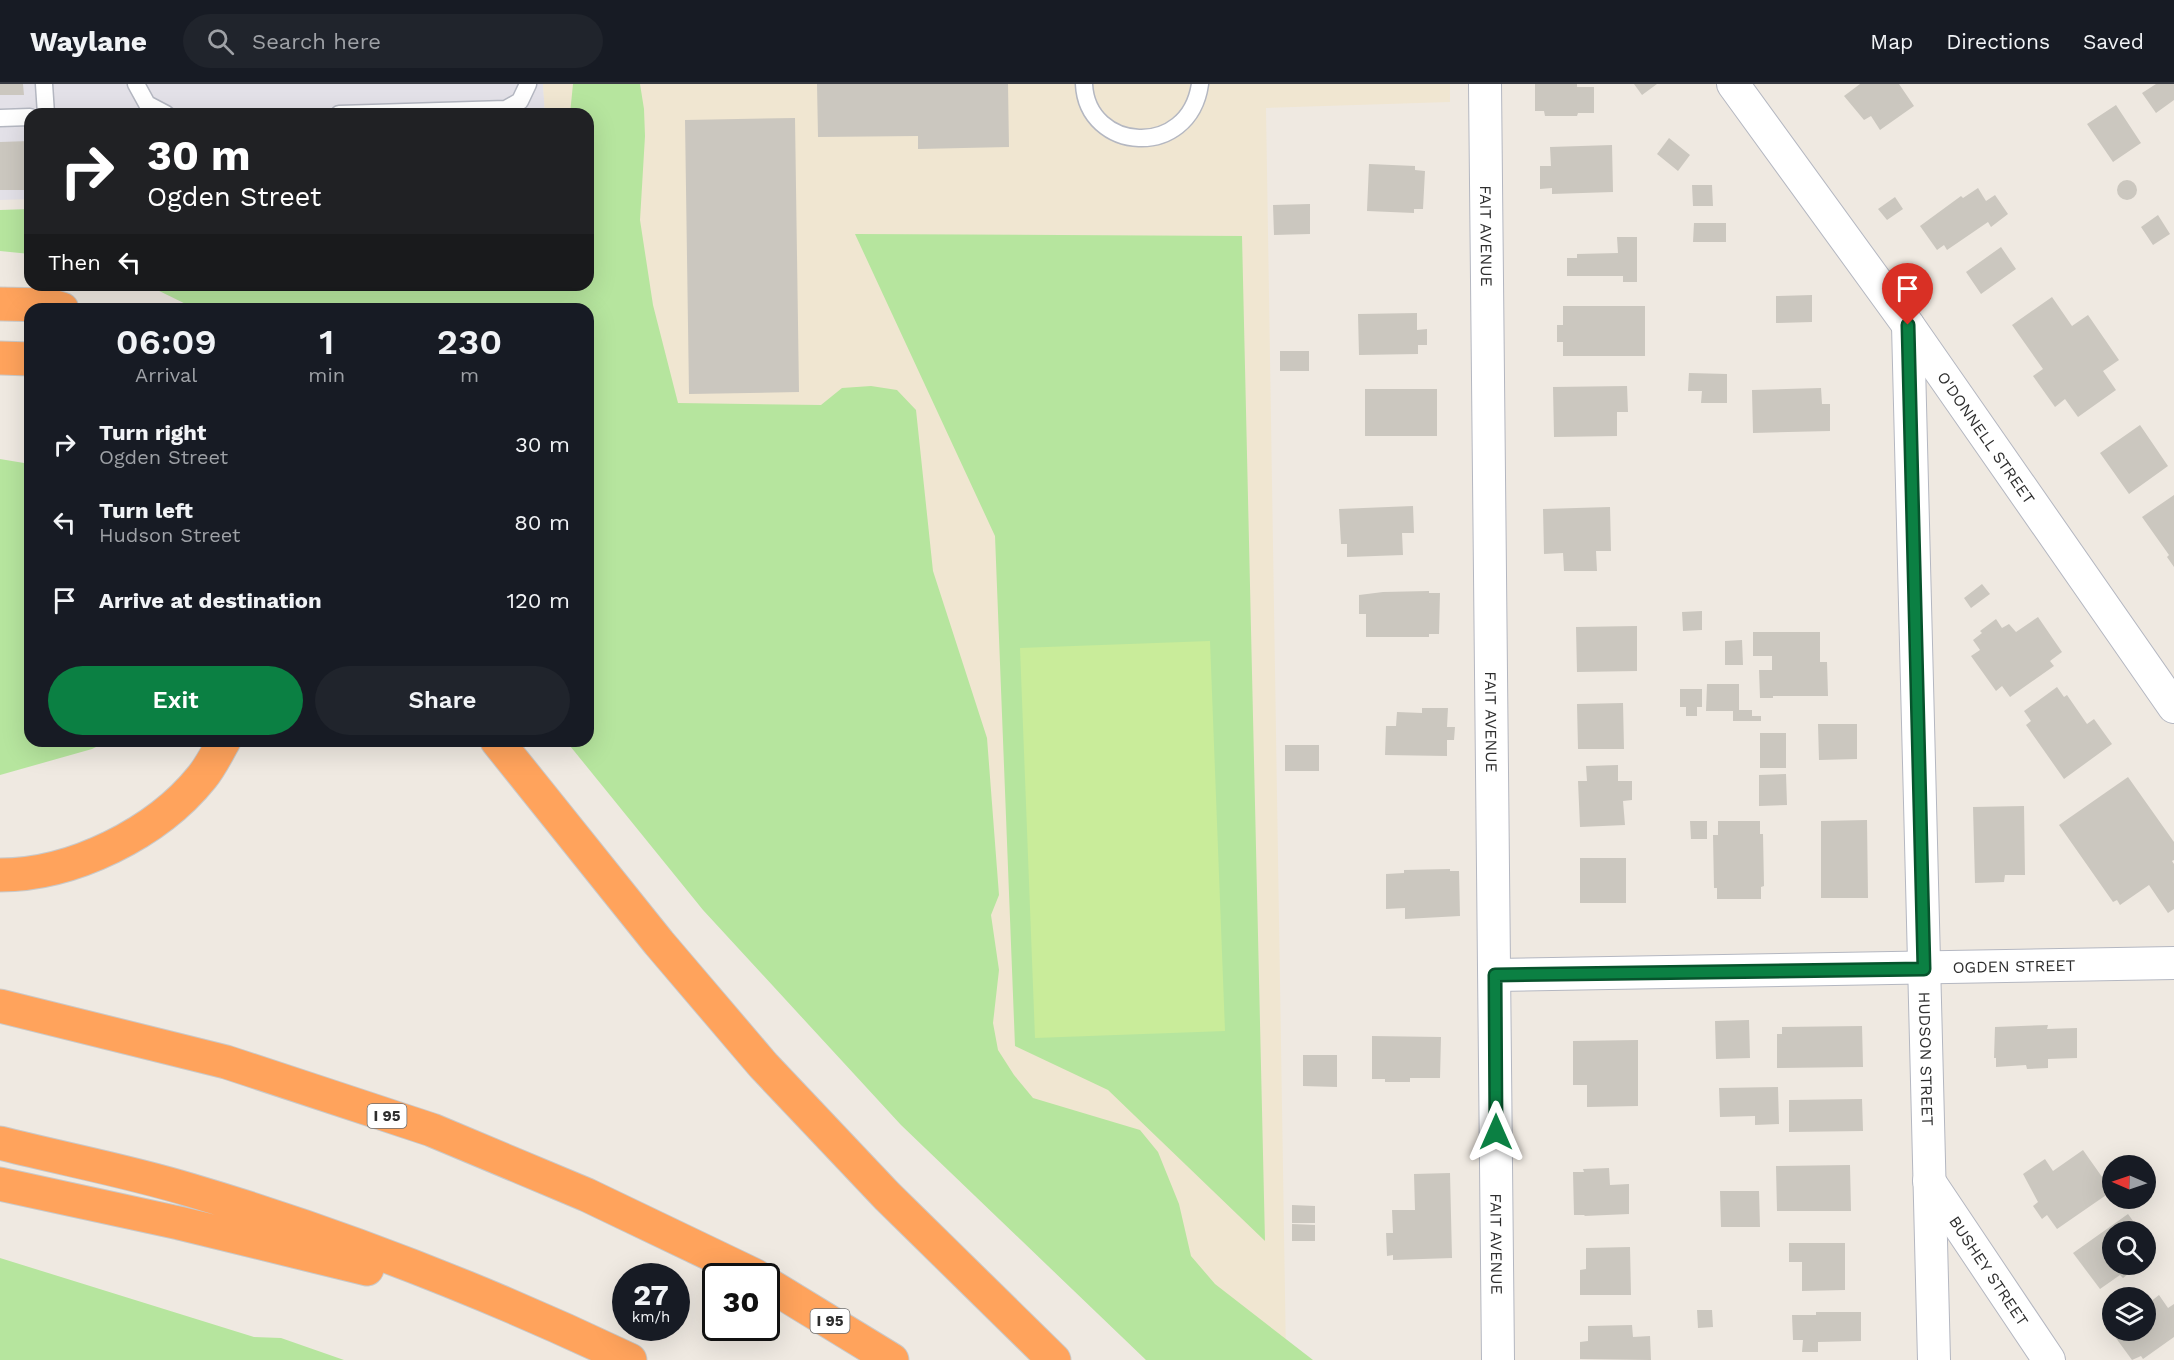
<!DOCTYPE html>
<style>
:root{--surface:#171b24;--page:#20242c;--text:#f1f3f6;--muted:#9ea1a6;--line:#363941;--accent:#0b8043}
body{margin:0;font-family:"Work Sans",sans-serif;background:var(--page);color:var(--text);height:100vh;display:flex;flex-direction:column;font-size:22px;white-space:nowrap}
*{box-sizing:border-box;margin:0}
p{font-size:20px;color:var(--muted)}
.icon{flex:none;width:33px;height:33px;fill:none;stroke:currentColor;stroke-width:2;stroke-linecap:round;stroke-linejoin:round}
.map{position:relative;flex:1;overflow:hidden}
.sheet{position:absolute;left:24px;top:219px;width:570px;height:444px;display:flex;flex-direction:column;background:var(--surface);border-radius:18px;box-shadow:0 6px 24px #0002}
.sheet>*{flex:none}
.guide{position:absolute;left:24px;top:24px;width:570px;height:183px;border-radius:18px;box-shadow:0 6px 24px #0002;background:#202124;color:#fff;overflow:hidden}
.needle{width:39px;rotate:272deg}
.buttons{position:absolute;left:2102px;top:1071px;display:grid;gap:12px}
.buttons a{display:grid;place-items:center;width:54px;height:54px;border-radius:50%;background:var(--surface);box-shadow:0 6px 24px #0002;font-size:30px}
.speed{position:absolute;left:612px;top:1179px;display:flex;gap:12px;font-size:30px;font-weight:700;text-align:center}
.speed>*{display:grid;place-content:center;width:78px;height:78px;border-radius:50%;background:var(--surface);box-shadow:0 6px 24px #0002;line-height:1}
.speed small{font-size:15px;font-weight:400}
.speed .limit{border:3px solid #111;border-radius:9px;background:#fff;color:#111}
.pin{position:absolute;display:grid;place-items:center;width:51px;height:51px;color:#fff;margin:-62px -26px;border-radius:50% 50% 50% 0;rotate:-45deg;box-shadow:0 0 6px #0007}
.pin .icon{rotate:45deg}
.me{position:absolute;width:66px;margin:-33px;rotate:0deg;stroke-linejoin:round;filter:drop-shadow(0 0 4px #0008)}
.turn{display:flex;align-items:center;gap:21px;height:126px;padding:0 24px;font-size:27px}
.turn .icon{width:78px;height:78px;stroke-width:2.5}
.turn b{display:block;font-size:42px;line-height:51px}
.then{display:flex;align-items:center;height:57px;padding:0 24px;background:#0003;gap:12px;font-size:22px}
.eta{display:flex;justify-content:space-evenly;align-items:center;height:102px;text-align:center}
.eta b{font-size:36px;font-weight:600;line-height:42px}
.primary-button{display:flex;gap:12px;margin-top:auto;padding:12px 24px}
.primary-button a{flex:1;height:69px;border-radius:36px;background:var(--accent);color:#fff;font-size:24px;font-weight:600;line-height:69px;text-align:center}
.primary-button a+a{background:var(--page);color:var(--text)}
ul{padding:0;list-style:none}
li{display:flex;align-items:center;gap:18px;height:78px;padding:0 24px}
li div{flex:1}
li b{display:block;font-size:22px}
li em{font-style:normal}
header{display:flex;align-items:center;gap:36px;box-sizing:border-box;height:84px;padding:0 30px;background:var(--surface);border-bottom:2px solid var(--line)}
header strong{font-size:28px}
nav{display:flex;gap:33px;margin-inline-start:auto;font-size:21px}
.search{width:420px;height:54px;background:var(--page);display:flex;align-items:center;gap:15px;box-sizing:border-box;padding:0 21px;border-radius:33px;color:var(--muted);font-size:22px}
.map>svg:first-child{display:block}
.industrial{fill:#e3e1e8}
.education{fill:#f0e6d1}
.green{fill:#b6e59e}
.pitch{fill:#c9ec9a}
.building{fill:#cbc7bf}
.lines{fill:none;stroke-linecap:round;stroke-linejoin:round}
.service-casing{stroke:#b4b7c1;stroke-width:19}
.minor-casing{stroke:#b4b7c1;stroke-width:34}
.motorway-casing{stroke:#c9c9c9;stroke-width:35}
.service{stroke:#fff;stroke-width:16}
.minor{stroke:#fff;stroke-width:32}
.motorway{stroke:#ffa35c;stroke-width:33}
.route-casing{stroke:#07532c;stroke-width:15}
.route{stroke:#0b8043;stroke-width:10}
.labels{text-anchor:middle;stroke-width:4.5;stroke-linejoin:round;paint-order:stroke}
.shield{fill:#fff;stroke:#6d6d6d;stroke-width:1.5}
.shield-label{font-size:15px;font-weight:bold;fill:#2e2e2e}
.street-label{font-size:16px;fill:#2e2e2e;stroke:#fff}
</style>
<header>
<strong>Waylane</strong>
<div class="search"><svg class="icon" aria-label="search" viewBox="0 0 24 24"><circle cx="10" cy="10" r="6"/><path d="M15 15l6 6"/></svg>Search here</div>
<nav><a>Map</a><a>Directions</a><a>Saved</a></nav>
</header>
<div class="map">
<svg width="2174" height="1276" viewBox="0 0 2174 1276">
<rect width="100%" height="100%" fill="#efe9e1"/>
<path class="industrial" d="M0 0H543L545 30H30V115L0 116Z"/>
<path class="education" d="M543 0H1450V18L1266 24 1286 1273 1064 1089 588 225H543L588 201V30H545Z"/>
<path class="green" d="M573 0H640L644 25 645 52 640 136 653 221 678 319 821 321 842 304 871 302 897 306 916 326 933 487 987 654 999 811 991 831 999 886 993 939 998 966 1014 991 1033 1014 1140 1046 1158 1068 1179 1120 1191 1172 1215 1200 1313 1276H1146L901 1041 703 826 566 657H588V225H196L147 201H588V30H570Z
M30 125V170L0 167V126Z
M855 150 1242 152 1265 1157 1108 1006 1015 962 995 452Z
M0 375 30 380V657H108L92 665 0 691Z
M0 1174 254 1253 281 1254 344 1276H0Z"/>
<path class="pitch" d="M1210 557 1225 947 1035 954 1020 564Z"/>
<path class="building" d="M0 0H23L24 11H0Z
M817 0H1008L1009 63 918 65V52L818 53Z
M1535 0H1577V3H1594V29H1578L1577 32H1545L1544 27H1535Z
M1634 0H1657L1642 11Z
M1860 0H1899L1914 22 1880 46 1871 32 1864 36 1844 12Z
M2156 0H2174V16L2156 29 2142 9Z
M2116 21 2141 59 2113 78 2087 40Z
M795 34 799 308 689 310 685 36Z
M1669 54 1690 71 1678 87 1657 70Z
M30 57V106H0V58Z
M1612 61 1613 108 1552 110V104L1540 105V82H1551L1550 63Z
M1369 80 1415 82V86L1425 87 1423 125H1414V129L1367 127Z
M2117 106a10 10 0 1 1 20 0a10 10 0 1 1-20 0Z
M1692 101H1712L1713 122H1693Z
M1978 104 1986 117 1995 111 2008 130 1991 143 1988 138 1947 166 1944 161 1937 166 1920 142 1961 112 1963 114Z
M1895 113 1903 125 1887 136 1878 125Z
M1310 120V150L1274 151 1273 121Z
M2158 131 2170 150 2153 161 2141 143Z
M1694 139H1726V158H1693Z
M1617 153H1637V198H1623V192H1567V174H1577V170L1618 169Z
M2001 163 2016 185 1981 210 1966 188Z
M1812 211V238L1776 239V212Z
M2052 213 2072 242 2088 231 2119 276 2103 287 2116 306 2078 333 2065 315 2055 323 2033 292 2043 285 2012 241Z
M1563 222H1645V272H1563V258H1557V241H1563Z
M1417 229V246L1427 245V261H1418V270L1359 271 1358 230Z
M1280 267H1309V287H1280Z
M1689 289 1727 290V319H1701L1702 307H1688Z
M1627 302 1628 328H1617V352L1554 353 1553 303Z
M1821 304 1822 320H1830V347L1753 349 1752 306Z
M1365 305H1437V352H1365Z
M2140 341 2168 382 2129 410 2100 369Z
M2174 411V483L2167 473 2169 471 2142 433Z
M1413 422 1414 449H1402L1403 471 1347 473V460H1341L1339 425Z
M1610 423 1611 467H1596L1597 487H1564L1563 469 1544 470 1543 425Z
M1982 500 1990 510 1971 524 1964 514Z
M1429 507V509H1440L1439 550H1429V553H1366V530H1359V511L1383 508Z
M1702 527V546L1683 547 1682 528Z
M2038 533 2062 568 2050 577 2054 582 2010 613 2002 602 1996 607 1971 572 1980 566 1973 556 1982 549 1980 547 1996 535 2002 544 2009 540 2016 548Z
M1637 542V587L1577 588 1576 543Z
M1753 548H1820V578H1827L1828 612H1773V614H1760L1759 586H1772V572H1753Z
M1742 556 1743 581H1725V557Z
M1707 600H1739V626H1752V632H1761V637H1733V627H1706Z
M2057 603 2064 613 2067 611 2087 640 2094 635 2112 660 2064 695 2026 641 2031 637 2024 627Z
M1680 605H1702V623H1697V632H1686V623H1680Z
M1623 619 1624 665H1578L1577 620Z
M1422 624H1448L1447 643H1455L1454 656H1447V672L1385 671 1386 642H1396L1397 628 1422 629Z
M1818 640H1857V675L1819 676Z
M1760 649H1786V684H1760Z
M1285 661H1319V687H1285Z
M1618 681V697H1632V716L1623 717 1625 741 1580 743 1578 697H1587L1586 682Z
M1786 690 1787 721 1759 722V691Z
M2128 693 2174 758V776L2172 777 2174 780V825L2168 829 2149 801 2120 821 2117 816 2113 818 2059 741Z
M2024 722 2025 791H2005L2004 798 1975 799 1973 723Z
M1867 736 1868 814H1821V737Z
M1690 737H1707V755H1691Z
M1718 737H1760V750H1763L1764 802 1761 803V815H1717V804H1714L1713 751H1718Z
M1580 774H1626V819H1580Z
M1450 785V787H1459L1460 832 1405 835V824L1386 825V790L1404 789V786Z
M1749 936 1750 974 1716 975 1715 937Z
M2048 941 2047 945 2077 944V974L2048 975V984L2027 985 2026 981 1996 983V974H1994L1995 943Z
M1862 942 1863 983 1777 984V950H1782V943Z
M1372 952 1441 953 1440 994H1410V998H1385V995H1372Z
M1638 956V1022L1587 1023V1001H1573V957Z
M1303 971H1337V1003L1303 1002Z
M1778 1003 1779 1040 1755 1041V1032L1720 1033 1719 1004Z
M1862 1015 1863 1047 1789 1048V1016Z
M2083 1066 2112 1107 2057 1145 2047 1131 2042 1135 2033 1122 2038 1118 2023 1090 2045 1075 2053 1087Z
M1850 1081 1851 1127H1777L1776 1082Z
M1609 1084 1610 1101 1629 1100V1130L1584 1132 1585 1131H1574L1573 1088H1584L1583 1085Z
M1450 1089 1452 1174 1393 1176V1171L1387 1172 1386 1149H1393L1392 1126H1415L1414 1090Z
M1720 1107H1759L1760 1143H1721Z
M1292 1121 1315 1122V1139H1292Z
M2128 1130 2141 1148H2112V1180H2141L2123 1194 2120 1191 2100 1205 2073 1169Z
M1292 1140 1315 1141V1157H1292Z
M2145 1153 2154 1166 2145 1173Z
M1789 1159H1845V1206L1802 1207V1178H1789Z
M1630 1163 1631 1211H1580V1186L1586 1185V1164Z
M2159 1211 2168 1224 2174 1220V1253L2143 1275 2141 1272 2132 1276 2113 1250 2116 1246H2145V1222Z
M1697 1226H1712L1713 1243 1698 1244Z
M1816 1228H1861V1257L1818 1258V1268H1802L1803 1256H1793L1792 1231H1816Z
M1632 1241 1633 1253 1650 1252 1651 1276 1580 1275V1258L1588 1257V1242Z"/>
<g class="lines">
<g class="service-casing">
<path id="service" d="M44 0 46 30
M136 0 147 20 166 30
M1084 0C1087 68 1189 76 1200 0
M339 30 506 25 520 17 528 0
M0 34 30 33"/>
</g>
<g class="minor-casing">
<g id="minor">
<path id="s1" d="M1485 0 1498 1276"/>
<path id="s2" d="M1733 0 1908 241 2174 623"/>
<path id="s3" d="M1908 241 1934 1276"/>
<path id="s4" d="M1495 891 2174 879"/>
<path id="s5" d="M1929 1097 2049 1276"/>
</g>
</g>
<g class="motorway-casing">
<path id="motorway" d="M0 220 49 221 62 225
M0 274 30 275
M497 657 659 859 763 981 887 1112 1054 1276
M0 791C73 791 157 749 202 693 211 682 217 669 224 657
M0 922 226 978 432 1046 587 1111 756 1192
M0 1059C63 1075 128 1087 190 1106 342 1151 487 1208 630 1276
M0 1100 179 1139 367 1185
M766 1199 892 1276"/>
</g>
<use href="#service" class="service"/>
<use href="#minor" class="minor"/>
<use href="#motorway" class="motorway"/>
</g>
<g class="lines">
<g class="route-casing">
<path id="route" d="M1496 1048 1495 891 1924 885 1908 241"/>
</g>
<use href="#route" class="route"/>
</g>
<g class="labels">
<g class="shield">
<rect x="367.5" y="1020" width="39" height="24" rx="4.5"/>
<rect x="810.5" y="1225" width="39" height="24" rx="4.5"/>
</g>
<g class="shield-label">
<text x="387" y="1037">I 95</text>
<text x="830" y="1242">I 95</text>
</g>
<g class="street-label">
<text dy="6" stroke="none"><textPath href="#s1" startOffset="152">FAIT AVENUE</textPath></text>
<text dy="6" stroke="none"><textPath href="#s2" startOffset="435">O'DONNELL STREET</textPath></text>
<text dy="6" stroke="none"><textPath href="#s1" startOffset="638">FAIT AVENUE</textPath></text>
<text dy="6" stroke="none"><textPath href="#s4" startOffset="519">OGDEN STREET</textPath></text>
<text dy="6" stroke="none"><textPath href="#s3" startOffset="734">HUDSON STREET</textPath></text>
<text dy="6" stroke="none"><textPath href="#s1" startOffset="1160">FAIT AVENUE</textPath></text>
<text dy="6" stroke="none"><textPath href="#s5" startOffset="108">BUSHEY STREET</textPath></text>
</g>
</g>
</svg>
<div class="buttons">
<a><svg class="needle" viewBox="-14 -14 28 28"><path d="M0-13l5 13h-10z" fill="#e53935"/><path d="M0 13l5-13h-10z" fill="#9ea1a6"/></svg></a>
<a><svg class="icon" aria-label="search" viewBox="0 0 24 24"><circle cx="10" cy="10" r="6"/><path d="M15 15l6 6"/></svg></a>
<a><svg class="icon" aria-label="layers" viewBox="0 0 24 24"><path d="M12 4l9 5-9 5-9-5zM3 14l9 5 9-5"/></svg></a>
</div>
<div class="speed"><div>27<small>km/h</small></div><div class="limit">30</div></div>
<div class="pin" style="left:1908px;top:241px;background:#d93025"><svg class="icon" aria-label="arrive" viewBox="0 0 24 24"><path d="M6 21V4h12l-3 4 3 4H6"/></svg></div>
<svg class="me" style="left:1496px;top:1048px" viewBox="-20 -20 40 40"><path d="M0-17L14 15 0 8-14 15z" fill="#0b8043" stroke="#fff" stroke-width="4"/></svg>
<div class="guide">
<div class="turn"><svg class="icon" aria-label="right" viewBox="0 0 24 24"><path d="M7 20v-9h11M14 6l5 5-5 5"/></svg><div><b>30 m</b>Ogden Street</div></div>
<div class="then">Then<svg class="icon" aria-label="left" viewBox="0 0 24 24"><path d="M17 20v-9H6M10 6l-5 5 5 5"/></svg></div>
</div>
<section class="sheet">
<div class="eta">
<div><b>06:09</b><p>Arrival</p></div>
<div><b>1</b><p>min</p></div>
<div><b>230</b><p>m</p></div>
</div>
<ul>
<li><svg class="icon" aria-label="right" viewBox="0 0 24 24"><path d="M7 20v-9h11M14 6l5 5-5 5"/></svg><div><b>Turn right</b><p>Ogden Street</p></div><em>30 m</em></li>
<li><svg class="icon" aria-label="left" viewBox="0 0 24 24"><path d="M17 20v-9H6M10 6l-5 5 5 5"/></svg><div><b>Turn left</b><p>Hudson Street</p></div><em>80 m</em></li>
<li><svg class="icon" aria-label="arrive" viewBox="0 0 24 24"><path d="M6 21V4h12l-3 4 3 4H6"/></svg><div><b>Arrive at destination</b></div><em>120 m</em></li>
</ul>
<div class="primary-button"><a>Exit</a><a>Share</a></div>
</section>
</div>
